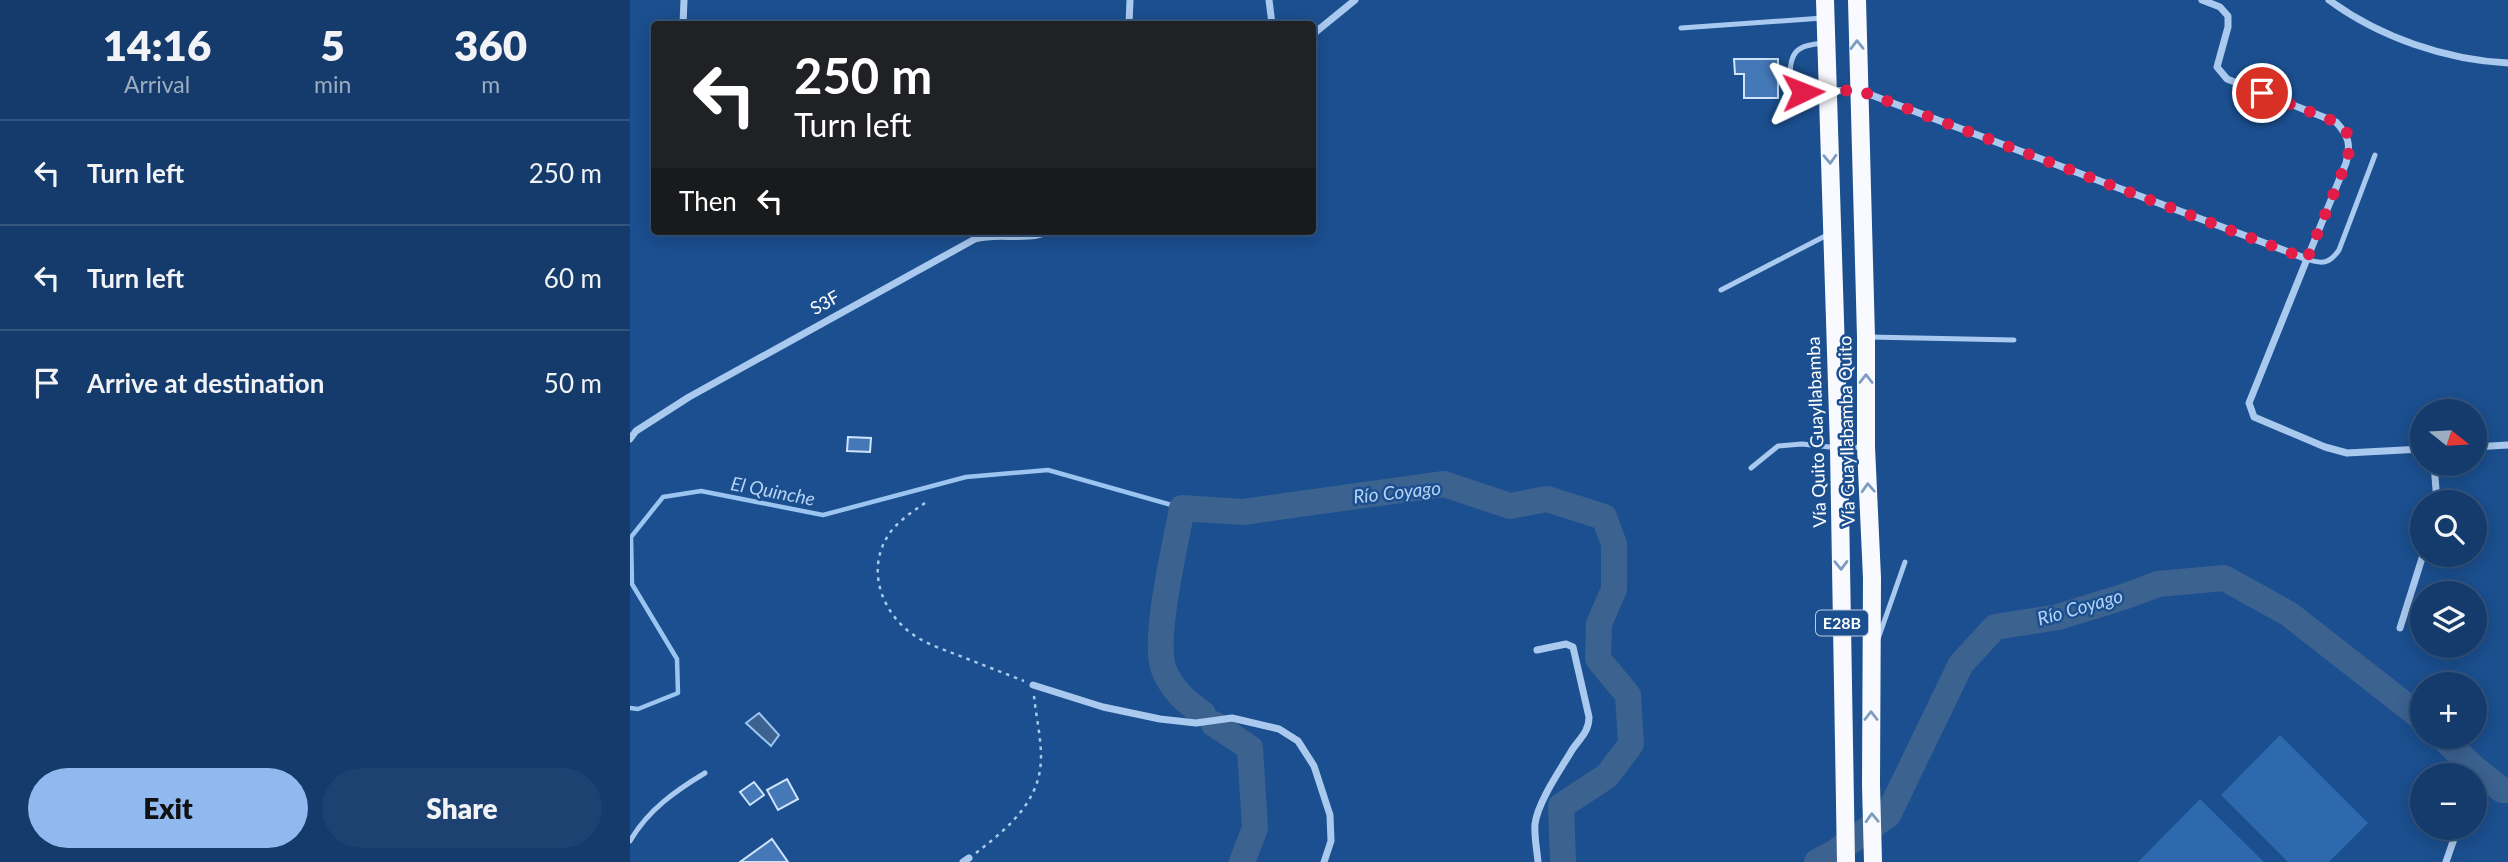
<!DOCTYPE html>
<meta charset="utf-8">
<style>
:root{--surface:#143b6b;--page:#1d4271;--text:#f1f3f6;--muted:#9dadc1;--line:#33557e;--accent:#90b9f0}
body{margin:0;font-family:Lato,sans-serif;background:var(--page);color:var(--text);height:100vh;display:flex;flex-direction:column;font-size:26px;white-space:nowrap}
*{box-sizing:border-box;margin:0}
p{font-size:23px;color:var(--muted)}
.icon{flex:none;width:38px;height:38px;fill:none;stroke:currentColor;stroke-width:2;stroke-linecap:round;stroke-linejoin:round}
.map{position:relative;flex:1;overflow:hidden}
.sheet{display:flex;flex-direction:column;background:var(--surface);width:630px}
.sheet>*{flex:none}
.hud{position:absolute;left:21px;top:21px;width:665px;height:214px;border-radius:7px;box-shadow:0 4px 18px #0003,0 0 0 2px var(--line);background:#202124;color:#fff;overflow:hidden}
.needle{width:46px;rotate:108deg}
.controls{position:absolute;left:1780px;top:399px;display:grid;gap:14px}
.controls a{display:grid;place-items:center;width:77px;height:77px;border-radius:50%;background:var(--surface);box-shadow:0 4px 18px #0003,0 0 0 2px var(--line);font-size:35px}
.pin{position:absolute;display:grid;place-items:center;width:60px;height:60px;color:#fff;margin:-30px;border:4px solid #fff;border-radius:50%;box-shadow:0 2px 7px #0007}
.me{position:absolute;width:77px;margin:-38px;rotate:88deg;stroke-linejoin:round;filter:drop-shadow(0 0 5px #0008)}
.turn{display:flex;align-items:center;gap:24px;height:147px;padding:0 28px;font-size:32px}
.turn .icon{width:91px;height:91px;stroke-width:2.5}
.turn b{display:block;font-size:49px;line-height:60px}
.then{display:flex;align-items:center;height:66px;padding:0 28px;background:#0003;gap:14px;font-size:26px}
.eta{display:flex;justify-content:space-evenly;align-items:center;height:119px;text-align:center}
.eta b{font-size:42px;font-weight:800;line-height:49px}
.cta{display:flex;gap:14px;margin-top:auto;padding:14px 28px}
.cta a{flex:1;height:80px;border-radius:42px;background:var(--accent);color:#111;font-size:28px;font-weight:800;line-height:80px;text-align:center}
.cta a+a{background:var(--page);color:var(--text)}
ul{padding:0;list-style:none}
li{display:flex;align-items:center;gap:21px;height:105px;padding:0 28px;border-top:2px solid var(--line)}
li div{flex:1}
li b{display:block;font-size:26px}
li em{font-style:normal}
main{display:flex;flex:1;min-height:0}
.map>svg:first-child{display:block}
.green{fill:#2e69ad}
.water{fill:#3c6290;stroke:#9cc4f0;stroke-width:2}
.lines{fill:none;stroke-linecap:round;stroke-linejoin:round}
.stream{stroke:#9cc4f0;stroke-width:4.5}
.river{stroke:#3c6290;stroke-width:26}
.building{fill:#4478b7;stroke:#cfe3fa;stroke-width:2}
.path{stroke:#a9c9ee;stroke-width:2.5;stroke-dasharray:3.5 5;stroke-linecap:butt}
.service{stroke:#a9c9ee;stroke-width:5}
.minor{stroke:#a9c9ee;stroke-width:7}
.trunk{stroke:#f8faff;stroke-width:18}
.oneway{stroke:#7e9cc1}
.route{stroke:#e11d48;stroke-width:12;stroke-dasharray:0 21.6}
.labels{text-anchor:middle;stroke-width:5;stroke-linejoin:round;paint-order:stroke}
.shield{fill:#1b4f8f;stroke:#bbcadd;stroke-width:2}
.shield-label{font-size:16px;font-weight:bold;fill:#fff}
.street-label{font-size:18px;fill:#fff;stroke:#1b4f8f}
.water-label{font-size:19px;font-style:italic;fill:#b5d3f5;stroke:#1b4f8f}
</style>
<main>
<section class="sheet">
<div class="eta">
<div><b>14:16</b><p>Arrival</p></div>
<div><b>5</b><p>min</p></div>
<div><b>360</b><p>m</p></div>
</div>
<ul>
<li><svg class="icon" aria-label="left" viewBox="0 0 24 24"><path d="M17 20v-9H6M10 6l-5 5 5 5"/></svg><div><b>Turn left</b></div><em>250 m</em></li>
<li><svg class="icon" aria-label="left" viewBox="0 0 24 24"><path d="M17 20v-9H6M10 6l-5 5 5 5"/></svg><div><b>Turn left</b></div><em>60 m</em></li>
<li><svg class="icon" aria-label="arrive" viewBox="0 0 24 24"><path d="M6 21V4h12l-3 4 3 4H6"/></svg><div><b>Arrive at destination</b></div><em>50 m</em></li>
</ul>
<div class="cta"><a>Exit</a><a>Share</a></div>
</section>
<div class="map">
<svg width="1878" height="862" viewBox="0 0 1878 862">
<rect width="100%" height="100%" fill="#1b4f8f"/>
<path class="green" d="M1650 735 1738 823 1699 862H1658L1591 795Z
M1570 799 1634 862H1508Z"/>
<path class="water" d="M129 713 149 735 141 746 116 723Z"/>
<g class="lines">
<path class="stream" d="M0 708 8 709 48 693 47 659 2 584 1 537 33 497 71 491 193 515 336 477 418 470 552 508"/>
<path class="river" d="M573 714C555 701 543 691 534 670 522 640 546 543 552 508L613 512 814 484 880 506 917 499 974 517 984 544V589L969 624 968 659 998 695 1001 744 977 776 931 806 933 862
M584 724 620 748 625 828 612 862
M1812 737 1844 768 1872 790H1878
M1187 862 1204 853 1258 815 1331 664 1365 627 1428 617 1493 597 1528 584 1594 578 1659 614 1792 718"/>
</g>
<path class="building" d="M1104 59H1148V98H1114V74H1105Z
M218 437 241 438 240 452 217 451Z
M157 779 168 799 148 810 137 790Z
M124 782 134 795 120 805 110 792Z
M142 839 158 862H110Z"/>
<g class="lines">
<path class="path" d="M295 503C282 512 268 521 259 534 235 570 252 614 285 636 297 644 312 649 325 654 348 663 371 672 394 681
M346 853C378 828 411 801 411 757 411 737 406 716 404 696"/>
<path class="service" d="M1051 28 1193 18
M1194 43C1185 44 1172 45 1166 52 1158 61 1157 88 1173 92 1179 93 1189 91 1196 91
M1677 259C1693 265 1700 263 1709 250L1745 155
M1091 290 1199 234
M1239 337 1384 340
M1121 468 1148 446 1172 444 1209 448 1233 447
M1248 639 1275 562
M0 841C18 810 45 791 75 773"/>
<path class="minor" d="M639 0 642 24
M1572 0 1590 7 1598 16V27L1587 67 1597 79 1706 122C1719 136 1721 145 1716 163L1677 259
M1699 0C1749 37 1816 60 1878 63
M53 24 54 0
M499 24 500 0
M682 35 725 0
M1198 91 1228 90 1677 259 1619 403 1624 417 1695 447 1717 453 1792 449
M0 439 6 431 59 397 345 239C369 232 396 242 419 231
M1844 447 1878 445
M1804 464 1807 502
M1770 628 1793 555
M907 650 936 644 943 647 959 717C959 732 950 738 942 750 931 769 908 801 905 824 904 836 907 850 908 862
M403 685 473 707 530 719 566 723 602 718 649 729 668 741 684 766 700 815 701 841 694 862
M333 862 339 858
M1816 862 1827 830"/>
<path class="trunk" d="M1195 0 1209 448 1216 862
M1227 0 1236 337V447L1242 578 1241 785 1243 862"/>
</g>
<defs><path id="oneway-chevron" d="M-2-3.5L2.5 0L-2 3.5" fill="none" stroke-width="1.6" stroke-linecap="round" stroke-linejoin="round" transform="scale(1.75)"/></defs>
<g class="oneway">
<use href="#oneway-chevron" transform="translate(1227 45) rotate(-91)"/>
<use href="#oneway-chevron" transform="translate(1200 159) rotate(88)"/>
<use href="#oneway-chevron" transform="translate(1236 379) rotate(-90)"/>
<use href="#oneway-chevron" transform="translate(1238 488) rotate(-93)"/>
<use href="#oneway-chevron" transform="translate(1211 565) rotate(89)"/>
<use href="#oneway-chevron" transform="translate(1241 716) rotate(-90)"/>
<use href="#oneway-chevron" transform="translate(1242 818) rotate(-92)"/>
</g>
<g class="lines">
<path class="route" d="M1173 92 1228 90 1677 259 1716 163 1720 148 1717 133 1706 122 1632 93"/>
</g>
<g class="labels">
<rect class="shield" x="1186" y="610.5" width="52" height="25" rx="5"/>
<g class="shield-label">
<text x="1212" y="629">E28B</text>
</g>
<g class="street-label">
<text transform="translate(195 303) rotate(-29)" y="6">S3F</text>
<text transform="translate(1217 431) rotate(-91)" y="6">Vía Guayllabamba Quito</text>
<text transform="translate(1187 432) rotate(-92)" y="6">Vía Quito Guayllabamba</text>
</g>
<g class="water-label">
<text transform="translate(143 491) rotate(11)" y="7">El Quinche</text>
<text transform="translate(767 492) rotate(-6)" y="7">Río Coyago</text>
<text transform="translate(1450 607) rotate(-16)" y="7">Río Coyago</text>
</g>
</g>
</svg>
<div class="controls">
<a><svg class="needle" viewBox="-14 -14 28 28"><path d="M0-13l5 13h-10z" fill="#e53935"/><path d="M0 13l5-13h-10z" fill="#9dadc1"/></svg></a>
<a><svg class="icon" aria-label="search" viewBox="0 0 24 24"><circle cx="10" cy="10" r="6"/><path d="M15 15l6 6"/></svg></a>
<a><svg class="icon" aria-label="layers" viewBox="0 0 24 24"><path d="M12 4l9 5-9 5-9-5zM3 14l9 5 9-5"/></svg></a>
<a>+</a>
<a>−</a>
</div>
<div class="pin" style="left:1632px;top:93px;background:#d93025"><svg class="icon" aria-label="arrive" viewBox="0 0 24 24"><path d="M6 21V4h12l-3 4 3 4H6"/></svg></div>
<svg class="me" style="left:1173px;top:92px" viewBox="-20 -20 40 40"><path d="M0-17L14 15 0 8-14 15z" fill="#e11d48" stroke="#fff" stroke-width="4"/></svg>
<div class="hud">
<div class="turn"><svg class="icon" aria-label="left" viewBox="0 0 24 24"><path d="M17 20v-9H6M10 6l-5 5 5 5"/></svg><div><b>250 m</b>Turn left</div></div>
<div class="then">Then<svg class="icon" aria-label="left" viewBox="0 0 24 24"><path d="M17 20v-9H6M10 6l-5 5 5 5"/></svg></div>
</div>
</div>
</main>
